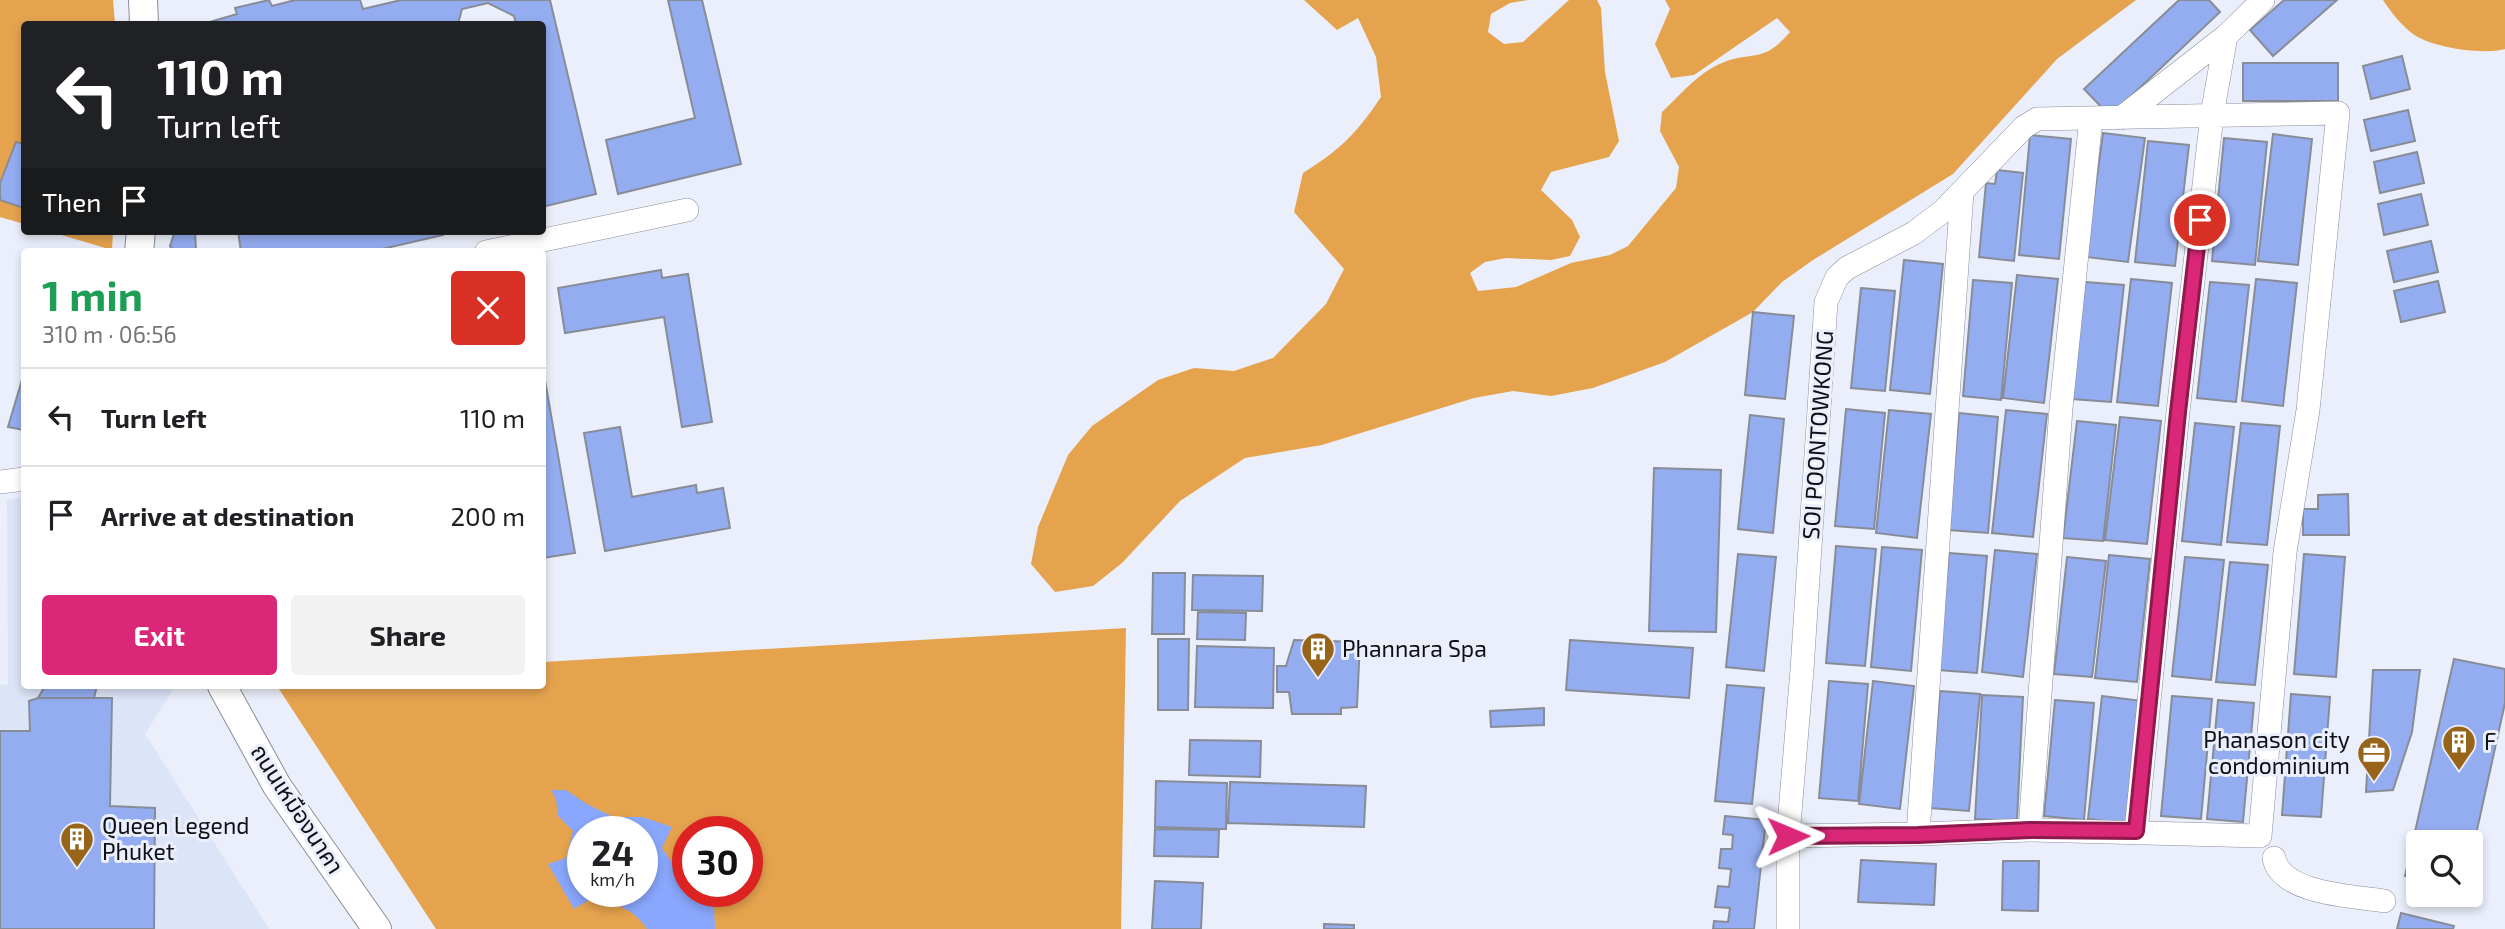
<!DOCTYPE html>
<meta charset="utf-8">
<style>
:root{--surface:#fff;--page:#f2f2f2;--text:#202124;--muted:#757577;--line:#e0e0e0;--accent:#db2777}
body{margin:0;font-family:"Exo 2","Noto Sans Thai",sans-serif;background:var(--page);color:var(--text);height:100vh;display:flex;flex-direction:column;font-size:26px;white-space:nowrap}
*{box-sizing:border-box;margin:0}
p{font-size:23px;color:var(--muted)}
.icon{flex:none;width:38px;height:38px;fill:none;stroke:currentColor;stroke-width:2;stroke-linecap:round;stroke-linejoin:round}
.map{position:relative;flex:1;overflow:hidden}
.details{position:absolute;left:21px;top:248px;width:525px;height:441px;display:flex;flex-direction:column;background:var(--surface);border-radius:7px;box-shadow:0 4px 10px #0003}
.details>*{flex:none}
.guide{position:absolute;left:21px;top:21px;width:525px;height:214px;border-radius:7px;box-shadow:0 4px 10px #0003;background:#202124;color:#fff;overflow:hidden}
.buttons{position:absolute;left:2406px;top:830px;display:grid;gap:14px}
.buttons a{display:grid;place-items:center;width:77px;height:77px;border-radius:7px;background:var(--surface);box-shadow:0 4px 10px #0003;font-size:35px}
.speed{position:absolute;left:567px;top:816px;display:flex;gap:14px;font-size:35px;font-weight:700;text-align:center}
.speed>*{display:grid;place-content:center;width:91px;height:91px;border-radius:50%;background:var(--surface);box-shadow:0 4px 10px #0003;line-height:1}
.speed small{font-size:18px;font-weight:400}
.speed .limit{border:10px solid #d22;background:#fff;color:#111}
.pin{position:absolute;display:grid;place-items:center;width:60px;height:60px;color:#fff;margin:-30px;border:4px solid #fff;border-radius:50%;box-shadow:0 2px 7px #0007}
.me{position:absolute;width:77px;margin:-38px;rotate:89deg;stroke-linejoin:round;filter:drop-shadow(0 0 5px #0008)}
.turn{display:flex;align-items:center;gap:24px;height:147px;padding:0 21px;font-size:32px}
.turn .icon{width:91px;height:91px;stroke-width:2.5}
.turn b{display:block;font-size:49px;line-height:60px}
.then{display:flex;align-items:center;height:66px;padding:0 21px;background:#0003;gap:14px;font-size:26px}
.round{display:grid;place-items:center;flex:none;width:74px;height:74px;border-radius:7px;background:var(--page)}
.headline{display:flex;align-items:center;justify-content:space-between;height:119px;padding:0 21px}
h1{font-size:42px;font-weight:700;line-height:52px;color:#1e9e55}
.button{display:flex;gap:14px;margin-top:auto;padding:14px 21px}
.button a{flex:1;height:80px;border-radius:7px;background:var(--accent);color:#fff;font-size:28px;font-weight:700;line-height:80px;text-align:center}
.button a+a{background:var(--page);color:var(--text)}
ul{padding:0;list-style:none}
li{display:flex;align-items:center;gap:21px;height:98px;padding:0 21px;border-top:2px solid var(--line)}
li div{flex:1}
li b{display:block;font-size:26px}
li em{font-style:normal}
.map>svg:first-child{display:block}
.built{fill:#dce4f7}
.forest{fill:#e5a34e;fill-rule:evenodd}
.water{fill:#89a7fc;fill-rule:evenodd}
.building{fill:#94adf1;stroke:#888c97;stroke-width:2}
.lines{fill:none;stroke-linecap:round;stroke-linejoin:round}
.minor-casing{stroke:#8a8e99;stroke-width:24}
.tertiary-casing{stroke:#8a8e99;stroke-width:30}
.minor{stroke:#fff;stroke-width:23}
.tertiary{stroke:#fff;stroke-width:28}
.route-casing{stroke:#8e194d;stroke-width:18}
.route{stroke:#db2777;stroke-width:12}
.labels{text-anchor:middle;stroke-width:6;stroke-linejoin:round;paint-order:stroke}
.street-label{font-size:23px;fill:#0e1014;stroke:#ebeffb}
.poi-label{font-size:23px;fill:#0e1014;stroke:#ebeffb;text-anchor:start}
</style>
<div class="map">
<svg width="2505" height="929" viewBox="0 0 2505 929">
<rect width="100%" height="100%" fill="#ebeffb"/>
<path class="built" d="M24 497V686H175L145 734 269 929H0V685L8 684 7 500Z"/>
<path class="forest" d="M0 0H113L115 24H24V224L0 217Z
M1304 0H1528L1510 3 1491 14 1488 32 1504 44 1523 42 1569 0H1597L1601 8 1605 72 1619 141 1609 157 1551 172 1541 190 1572 220 1580 237 1570 256 1551 260 1506 258 1485 262 1470 273 1478 291 1516 287 1571 263 1610 255 1628 246 1676 188 1679 167 1660 131 1662 112C1680 95 1699 72 1722 63 1754 50 1762 65 1790 32L1777 18 1694 75 1671 78 1655 44 1670 9 1665 0H2136L2057 59 1953 174 1813 260 1782 282 1753 312 1665 362 1593 388 1551 396 1513 391 1474 398 1322 445 1245 458 1180 501 1122 563 1093 586 1055 592 1031 564 1038 527 1068 455 1092 426 1158 380 1194 368 1234 371 1273 358 1326 304 1344 269 1294 212 1303 173C1340 150 1357 133 1381 97L1376 57 1358 18 1337 30Z
M2383 0H2505V49C2482 55 2433 48 2413 34 2402 26 2390 11 2383 0Z
M48 231H113L112 250Z
M1126 628 1121 929H436L277 686H542L543 662ZM583 831H642V891H583ZM688 831H747V891H688Z"/>
<path class="water" d="M551 790H566L587 804 613 817H643L672 827 662 848 681 876 688 875V891H721L714 906 715 929H647C635 910 615 903 594 897L574 909 548 864 566 858 573 831 558 816 556 799ZM583 831H642V891H583Z"/>
<path class="building" d="M269 0 272 6 295 0H360L363 9 401 0H550L596 194 542 207V24H516L514 16 488 3 462 9 458 24H203L237 14 235 8Z
M668 0H702L741 164 618 194 606 140 695 118Z
M2179 0H2209L2220 12 2110 116 2084 89Z
M2284 0H2337L2273 56 2250 30Z
M2402 56 2410 89 2371 99 2363 66Z
M2243 63H2338V101H2243Z
M2408 110 2415 141 2371 151 2364 120Z
M2103 133 2145 138 2128 262 2086 257Z
M2273 134 2312 139 2298 265 2258 261Z
M2030 135 2071 139 2059 259 2019 255Z
M2224 138 2267 142 2255 265 2212 261Z
M2148 141 2189 145 2175 266 2135 262Z
M16 142 24 144V208L0 200V183Z
M2417 152 2424 183 2380 193 2374 162Z
M1997 170 2023 173 2014 261 1979 257 1986 183 1995 184Z
M2421 194 2428 225 2384 235 2378 204Z
M175 231H195L196 250 174 252 170 246Z
M238 231H442L443 235 369 252H241Z
M2431 241 2438 272 2394 282 2387 251Z
M1904 260 1943 264 1930 394 1890 390Z
M661 270 662 278 688 274 712 422 682 427 664 317 565 333 558 288Z
M2017 275 2058 279 2044 403 2003 398Z
M2131 279 2172 283 2158 406 2117 402Z
M2256 279 2297 283 2283 406 2242 401Z
M1973 280 2012 283 2001 400 1963 396Z
M2438 281 2445 312 2401 322 2394 291Z
M2085 282 2124 285 2111 402 2072 399Z
M2210 282 2249 285 2236 402 2197 398Z
M1861 288 1895 291 1885 391 1851 388Z
M1753 312 1794 316 1785 399 1745 395Z
M542 363 575 553 542 558Z
M24 373V430L8 427Z
M1846 409 1885 413 1874 529 1835 526Z
M1889 410 1931 414 1917 538 1876 533Z
M2006 410 2047 414 2033 537 1992 533Z
M1959 413 1998 417 1988 533 1949 530Z
M1750 415 1784 419 1773 533 1738 529Z
M2120 417 2161 421 2147 544 2105 540Z
M2077 421 2116 425 2103 541 2063 538Z
M2195 423 2234 427 2221 545 2182 541Z
M2241 423 2280 426 2267 545 2227 542Z
M620 427 632 497 696 485 697 493 723 488 730 528 605 551 584 433Z
M1654 468 1721 470 1716 632 1649 631Z
M2348 494 2349 535H2303V509H2318V495Z
M1836 546 1876 549 1865 666 1826 663Z
M1882 547 1922 550 1911 671 1871 667Z
M1995 550 2037 554 2023 677 1982 672Z
M1949 553 1987 556 1977 673 1938 670Z
M1738 554 1776 557 1764 671 1726 667Z
M2304 554 2345 557 2336 677 2294 674Z
M2109 555 2150 559 2137 682 2095 678Z
M2067 557 2106 561 2092 677 2054 674Z
M2185 557 2224 560 2211 680 2172 676Z
M2230 562 2268 565 2255 685 2216 682Z
M1153 573H1185L1184 634H1152Z
M1193 575 1263 576 1262 611 1192 610Z
M1198 612 1246 613 1245 640 1197 639Z
M1158 639H1189L1188 710H1158Z
M1294 640 1360 642 1357 707 1341 708V714H1292L1289 692H1277V666H1286Z
M1570 640 1693 648 1689 698 1566 690Z
M1197 646 1274 648 1273 708 1195 707Z
M2454 659 2505 669V703L2471 857V842H2418V879L2405 876Z
M2373 670H2420L2412 732 2393 790 2366 792Z
M1829 681 1868 684 1858 801 1819 798Z
M1873 681 1914 686 1900 809 1859 804Z
M1727 685 1764 688 1752 804 1715 801Z
M45 686H97L94 698H38Z
M1940 691 1980 694 1969 811 1930 808Z
M2291 694 2330 697 2321 817 2282 815Z
M1982 695 2023 697 2017 821 1975 819Z
M2102 696 2143 701 2129 824 2088 819Z
M2172 696 2212 699 2201 819 2161 816Z
M38 698H112L110 806 155 808 154 929H0V731H30L29 701Z
M2055 700 2094 703 2084 820 2044 816Z
M2218 700 2254 703 2243 822 2207 819Z
M1544 708V725L1491 727 1490 711Z
M1190 740 1261 741 1260 777 1189 775Z
M1156 781 1227 783 1226 829 1155 827Z
M1230 782 1366 786 1364 827 1228 823Z
M1725 816 1766 820 1754 929H1713L1714 921 1728 922 1730 908 1715 907 1718 886 1729 887 1731 869 1719 868 1721 849H1732L1733 835 1723 834Z
M1155 829 1219 830 1218 857 1154 856Z
M1861 860 1936 864 1934 905 1858 902Z
M2003 861H2039L2038 911 2002 910Z
M1155 881 1203 883 1201 929H1152Z
M2401 913 2454 926 2453 929H2397Z
M1324 924 1354 925V929H1324Z"/>
<g class="lines">
<g class="minor-casing">
<path id="minor" d="M2121 118 2226 36 2263 0
M486 252 687 210
M0 482 24 479
M2030 830 2061 408 2091 118
M2136 831 2178 412 2212 115 2226 36
M1918 834 1962 192
M2274 858C2281 894 2353 896 2384 901
M1788 929V836L1802 670 1826 302 1837 277 1847 268 1914 233 1943 211 2024 127 2037 119 2338 113 2308 410 2285 552 2260 836 2030 830 1918 834 1788 836"/>
</g>
<g class="tertiary-casing">
<path id="tertiary" d="M143 0 144 24
M139 252 141 231
M222 686 277 786 377 929"/>
</g>
<use href="#minor" class="minor"/>
<use href="#tertiary" class="tertiary"/>
</g>
<g class="lines">
<g class="route-casing">
<path id="route" d="M1788 836 1918 835 2030 830 2136 831 2178 412 2200 220"/>
</g>
<use href="#route" class="route"/>
</g>
<defs>
<g id="building-pin" transform="scale(1.75)"><path d="M0 17L-7.5 6A9.5 9.5 0 1 1 7.5 6Z" fill="#986419" stroke="#ebeffb"/><path d="M-4-6H4V6H1V3H-1V6H-4ZM-2.5-4.3h1.7v1.8h-1.7ZM.8-4.3h1.7v1.8H.8ZM-2.5-1h1.7V.8h-1.7ZM.8-1h1.7V.8H.8Z" fill="#fff"/></g>
<g id="office-pin" transform="scale(1.75)"><path d="M0 17L-7.5 6A9.5 9.5 0 1 1 7.5 6Z" fill="#986419" stroke="#ebeffb"/><path d="M-6-3h4V-5.5h4V-3h4V5H-6ZM-1-4.5V-3h2v-1.5ZM-6 0V1H6V0Z" fill="#fff"/></g>
</defs>
<g fill-rule="evenodd">
<use href="#building-pin" x="1318" y="649"/>
<use href="#building-pin" x="2459" y="742"/>
<use href="#office-pin" x="2374" y="753"/>
<use href="#building-pin" x="77" y="839"/>
</g>
<g class="labels">
<g class="street-label">
<text transform="translate(1818 435) rotate(-86)" y="8">SOI POONTOWKONG</text>
<text transform="translate(297 809) rotate(57)" y="8">ถนนเหมืองนาคา</text>
</g>
<g class="poi-label">
<text x="1342" y="657">Phannara Spa</text>
<text x="2350" y="748" text-anchor="end">Phanason city<tspan x="2350" dy="26">condominium</tspan></text>
<text x="2484" y="750">F</text>
<text x="102" y="834">Queen Legend<tspan x="102" dy="26">Phuket</tspan></text>
</g>
</g>
</svg>
<div class="buttons">
<a><svg class="icon" aria-label="search" viewBox="0 0 24 24"><circle cx="10" cy="10" r="6"/><path d="M15 15l6 6"/></svg></a>
</div>
<div class="speed"><div>24<small>km/h</small></div><div class="limit">30</div></div>
<div class="pin" style="left:2200px;top:220px;background:#d93025"><svg class="icon" aria-label="arrive" viewBox="0 0 24 24"><path d="M6 21V4h12l-3 4 3 4H6"/></svg></div>
<svg class="me" style="left:1788px;top:836px" viewBox="-20 -20 40 40"><path d="M0-17L14 15 0 8-14 15z" fill="#db2777" stroke="#fff" stroke-width="4"/></svg>
<div class="guide">
<div class="turn"><svg class="icon" aria-label="left" viewBox="0 0 24 24"><path d="M17 20v-9H6M10 6l-5 5 5 5"/></svg><div><b>110 m</b>Turn left</div></div>
<div class="then">Then<svg class="icon" aria-label="arrive" viewBox="0 0 24 24"><path d="M6 21V4h12l-3 4 3 4H6"/></svg></div>
</div>
<section class="details">
<div class="headline"><div><h1>1 min</h1><p>310 m · 06:56</p></div><a class="round" style="background:#d93025;color:#fff"><svg class="icon" aria-label="close" viewBox="0 0 24 24"><path d="M6 6l12 12M18 6L6 18"/></svg></a></div>
<ul>
<li><svg class="icon" aria-label="left" viewBox="0 0 24 24"><path d="M17 20v-9H6M10 6l-5 5 5 5"/></svg><div><b>Turn left</b></div><em>110 m</em></li>
<li><svg class="icon" aria-label="arrive" viewBox="0 0 24 24"><path d="M6 21V4h12l-3 4 3 4H6"/></svg><div><b>Arrive at destination</b></div><em>200 m</em></li>
</ul>
<div class="button"><a>Exit</a><a>Share</a></div>
</section>
</div>
